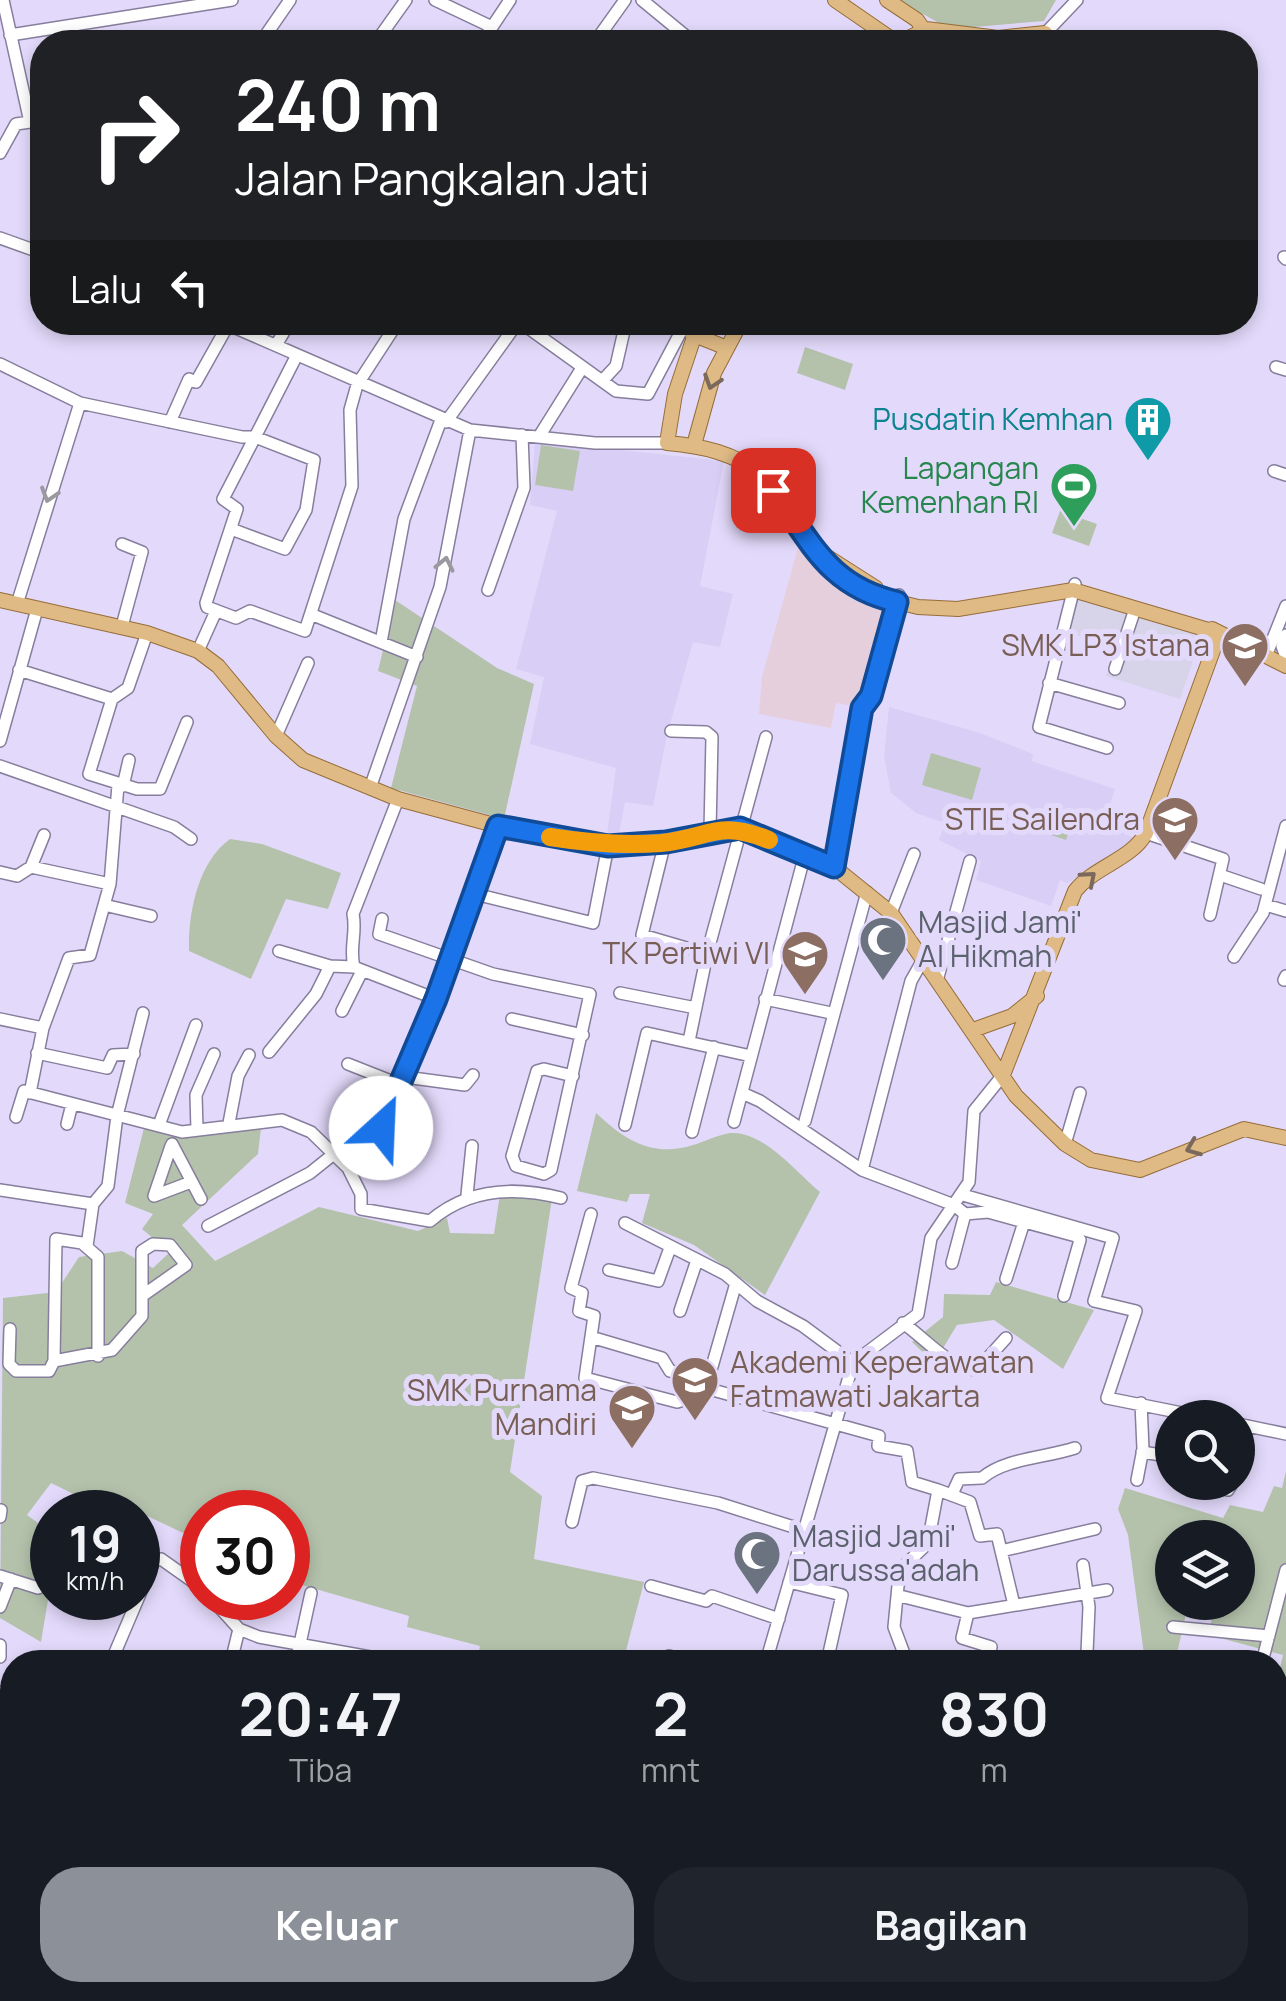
<!DOCTYPE html>
<html lang="id">
<style>
:root{--surface:#171b24;--page:#20242c;--text:#f1f3f6;--muted:#9ea1a6;--accent:#8c9099}
body{margin:0;font-family:Manrope,sans-serif;background:var(--page);color:var(--text);height:100vh;display:flex;flex-direction:column;font-size:38px;white-space:nowrap}
*{box-sizing:border-box;margin:0}
p{font-size:32px;color:var(--muted)}
.icon{flex:none;width:55px;height:55px;fill:none;stroke:currentColor;stroke-width:2;stroke-linecap:round;stroke-linejoin:round}
.map{position:relative;flex:1;overflow:hidden}
.side{position:absolute;left:0px;top:1650px;width:1288px;height:352px;display:flex;flex-direction:column;background:var(--surface);border-radius:40px 40px 0 0;box-shadow:0 5px 15px #0003}
.side>*{flex:none}
.hud{position:absolute;left:30px;top:30px;width:1228px;height:305px;border-radius:40px;box-shadow:0 5px 15px #0003;background:#202124;color:#fff;overflow:hidden}
.buttons{position:absolute;left:1155px;top:1400px;display:grid;gap:20px}
.buttons a{display:grid;place-items:center;width:100px;height:100px;border-radius:50%;background:var(--surface);box-shadow:0 5px 15px #0003;font-size:50px}
.speed{position:absolute;left:30px;top:1490px;display:flex;gap:20px;font-size:50px;font-weight:700;text-align:center}
.speed>*{display:grid;place-content:center;width:130px;height:130px;border-radius:50%;background:var(--surface);box-shadow:0 5px 15px #0003;line-height:1}
.speed small{font-size:25px;font-weight:400}
.speed .limit{border:15px solid #d22;background:#fff;color:#111}
.pin{position:absolute;display:grid;place-items:center;width:85px;height:85px;color:#fff;margin:-42px;border-radius:20px;box-shadow:0 5px 15px #0006}
.me{position:absolute;width:110px;margin:-55px;rotate:25deg;stroke-linejoin:round;filter:drop-shadow(0 0 8px #0008)}
.turn{display:flex;align-items:center;gap:35px;height:210px;padding:0 40px;font-size:45px}
.turn .icon{width:130px;height:130px;stroke-width:2.5}
.turn b{display:block;font-size:70px;line-height:85px}
.then{display:flex;align-items:center;height:95px;padding:0 40px;background:#0003;gap:20px;font-size:38px}
.eta{display:flex;justify-content:space-evenly;align-items:center;height:170px;text-align:center}
.eta b{font-size:60px;font-weight:700;line-height:70px}
.button{display:flex;gap:20px;margin-top:auto;padding:20px 40px}
.button a{flex:1;height:115px;border-radius:40px;background:var(--accent);color:#fff;font-size:40px;font-weight:700;line-height:115px;text-align:center}
.button a+a{background:var(--page);color:var(--text)}
.map>svg:first-child{display:block}
.commercial{fill:#d7d3e9}
.built{fill:#d9cef5}
.medical{fill:#e5cfdd}
.green{fill:#b4c2ac;fill-rule:evenodd}
.lines{fill:none;stroke-linecap:round;stroke-linejoin:round}
.minor-casing{stroke:#867e9c;stroke-width:14}
.major-casing{stroke:#966d38;stroke-width:16}
.highway-casing{stroke:#966d38;stroke-width:20}
.minor{stroke:#fff;stroke-width:11}
.major{stroke:#dfba85;stroke-width:14}
.highway{stroke:#c98c34;stroke-width:18}
.highway-bridge-casing{stroke:#966d38;stroke-width:20;stroke-linecap:butt}
.highway-bridge{stroke:#c98c34;stroke-width:18}
.oneway{stroke:#7a695c}
.oneway2{stroke:#9b99a0}
.route-casing{stroke:#114b97;stroke-width:25}
.route{stroke:#1a73e8;stroke-width:18}
.slow{stroke:#f59e0b;stroke-width:18}
.labels{text-anchor:middle;stroke-width:10;stroke-linejoin:round;paint-order:stroke}
.culture-label{font-size:30px;fill:#0d838f;stroke:#e3dafb;text-anchor:end}
.leisure-label{font-size:30px;fill:#27864d;stroke:#e3dafb;text-anchor:end}
.education-label{font-size:30px;fill:#785e54;stroke:#e3dafb;text-anchor:end}
.worship-label{font-size:30px;fill:#5b616d;stroke:#e3dafb;text-anchor:start}
</style>
<div class="map">
<svg width="1286" height="2001" viewBox="0 0 1286 2001">
<rect width="100%" height="100%" fill="#e3dafb"/>
<path class="commercial" d="M1073 592 1201 637 1180 699 1106 676 1114 647 1062 630Z"/>
<path class="built" d="M535 441 724 461 700 586 733 594 720 647 693 642 667 735 653 806 625 802 619 834H607L616 768 530 744 544 677 516 669 557 511 530 505Z
M889 707 977 732 1033 754 1032 761 1115 789 1104 823 1140 841 1138 847 1067 883 1060 880 1051 906 976 880 981 861 939 840 945 823 916 813 891 793 884 756Z"/>
<path class="medical" d="M799 544 820 566 894 608 876 680 858 707 836 703 831 728 759 714 762 677Z"/>
<path class="green" d="M899 0H1056L1044 21 949 29Z
M805 347 853 364 845 390 797 373Z
M541 445 580 451 573 491 535 485Z
M1060 511 1097 524 1089 546 1052 533Z
M395 600 497 668 534 684 504 819 391 788 417 686 378 671Z
M931 753 981 768 972 800 922 785Z
M1038 811 1072 822 1066 840 1033 829Z
M230 839 262 844 341 873 328 909 286 899 251 979 189 951C188 913 198 862 230 839Z
M596 1113C625 1140 652 1158 693 1145 704 1142 719 1134 731 1133 764 1131 797 1173 820 1192L765 1295 694 1245 642 1223 650 1194H630L627 1202 577 1191Z
M262 1119 258 1154 182 1225 215 1261 319 1207 418 1231 447 1218 450 1233 494 1234 500 1194 553 1192 510 1472 542 1496 534 1559 644 1582 623 1662H477L480 1646 407 1627 409 1616 288 1581V1512H202V1542L141 1513 138 1519V1512H110L51 1483 27 1515 52 1533V1576L41 1642 0 1618 3 1298 56 1292 79 1257 122 1251 153 1268 170 1252 142 1229 153 1214 125 1203 146 1120 187 1130Z
M996 1282 1094 1310 1063 1369 994 1320 957 1325 934 1363 912 1342 943 1317 944 1294 990 1295Z
M1286 1471V1735L1275 1732V1690L1283 1655 1209 1635 1212 1616 1186 1614 1175 1662H1145L1128 1535 1118 1509 1125 1488 1223 1518 1230 1505 1263 1512 1274 1486 1282 1488ZM1172 1538H1238V1602H1172Z"/>
<g class="lines">
<g class="minor-casing">
<path id="minor" d="M3 0 30 122
M435 0 492 27
M642 0 693 42
M10 35 232 0
M261 42 290 0
M376 42 406 0
M482 42 510 0
M595 42 625 0
M1037 42 1077 0
M38 125H42
M0 153 16 124 30 122
M0 238 42 253
M1284 257 1286 259
M222 322 470 430 595 443H667
M520 322 616 391 648 394 686 322
M276 345 290 322
M0 364 80 403 242 437H255L297 355
M1276 367 1286 370
M602 381 616 366 626 322
M170 422 189 379 196 382 228 325
M446 422 518 322
M540 435 582 368
M1274 471 1286 475
M231 529 285 549 306 510 314 460 255 437 223 499 237 509 206 603 207 607 236 618 250 611 305 631 352 486 350 410 357 385 398 322
M122 544 142 552 122 626
M1075 584 1039 727 1107 748
M488 590 524 488 522 435
M17 604 80 403
M313 615 417 657
M147 633 128 688 112 699 89 774 137 789H160L187 722
M1286 635 1282 646 1286 657
M381 642 404 519 441 420
M198 651 216 611
M1266 656 1286 606
M1115 669 1135 609
M19 670 112 699
M1049 683 1119 703
M671 731 706 732 712 737 710 831
M276 736 308 663
M0 741 37 609
M0 766 174 827 191 839
M123 786 129 760
M370 788 440 587 470 430
M1146 833 1223 859 1210 915
M665 842 642 935 707 954
M31 867 44 835
M834 867 861 709 871 696 899 595
M0 872 17 876 31 867 110 884
M1220 875 1261 889
M471 893 593 923 608 846
M104 905 151 916
M1266 905 1286 911
M891 913 914 854
M382 919 379 934 493 974 590 994 551 1170 544 1174 516 1166 512 1156 537 1071 544 1069 573 1076
M279 951 330 966
M1234 957 1263 913 1286 826
M354 967C349 948 357 933 353 914L398 799
M354 967 436 999
M938 977 970 861
M1284 980 1286 976
M620 993 696 1008
M765 999 831 1013
M342 1011 362 971
M0 1019 43 1028
M512 1019 583 1035
M689 1041 707 954 766 737
M269 1052 316 994 330 966 354 967
M37 1053 107 1068 113 1055 134 1054
M348 1064 401 1085
M405 1077 465 1085 473 1075
M30 1093 43 1028 69 958 90 955 110 884 118 785
M742 1093 760 1101 862 1170 954 1205 965 1214 988 1212 1076 1236 1080 1240 1064 1296
M16 1117 24 1091 182 1132 282 1120 311 1132 348 1168 352 1165C429 1069 452 938 498 826
M805 1121 867 892
M734 1122 805 854
M229 1123 238 1076 249 1055
M67 1124 72 1104
M159 1125 196 1025
M625 1125 647 1033 751 1056
M197 1130 196 1095 214 1054
M692 1132 714 1047
M172 1144 201 1199
M1065 1144 1080 1093
M171 1146 154 1196 191 1182
M348 1168 361 1194V1209L430 1221C467 1189 514 1186 561 1198
M862 1170 911 981 924 958
M0 1190 93 1204
M467 1195 472 1146
M963 1195 1113 1238 1094 1301 1136 1311 1107 1398 1207 1418
M93 1204 108 1186 117 1116 143 1013
M591 1214 571 1288 582 1293 579 1311 594 1316 585 1378 677 1402 683 1400 686 1374
M625 1223 725 1274 757 1301 803 1326 853 1363
M208 1226 310 1173 335 1153
M87 1246 93 1204
M952 1263 965 1214
M609 1270 658 1281 670 1248
M1006 1279 1024 1222
M680 1311 697 1260
M903 1323C926 1339 949 1368 977 1370L1006 1338
M10 1329 9 1364 16 1371H49L54 1361 112 1350 142 1316V1251L153 1244 170 1245 186 1265 142 1296
M591 1337 662 1358 670 1371 686 1374 702 1387 879 1436 878 1446 907 1451 912 1482 938 1490 928 1543 904 1566 898 1586 894 1627 903 1651V1662
M54 1361 56 1239 82 1243 98 1257V1356
M709 1377 736 1283
M1238 1424 1286 1434
M1142 1452 1161 1455
M1238 1465 1248 1426
M1137 1480 1143 1449 1141 1403
M1209 1484 1228 1490 1233 1482
M938 1490 970 1502 980 1536 997 1534 1014 1605
M953 1492 959 1479 982 1478C1005 1458 1045 1458 1075 1448
M0 1517 1 1510
M572 1522 582 1481 593 1478 718 1503 803 1530
M1001 1551 1095 1529
M1083 1565 1089 1607 1087 1653
M0 1576 38 1588 47 1584 52 1571
M789 1582 842 1595 827 1662
M651 1586 706 1601 712 1596 779 1619
M900 1596 968 1613 1107 1590
M211 1598 239 1629 259 1637 398 1662
M0 1607 11 1579
M968 1613 962 1638 991 1647 988 1662
M1173 1627 1269 1636
M0 1645V1657
M768 1655 790 1662
M669 1656 689 1662
M111 1662 154 1561 161 1559 202 1588
M231 1662 239 1629
M296 1662 311 1593
M766 1662 853 1363 918 1314 931 1238 969 1182 974 1111 1003 1075
M1262 1662 1286 1570
M0 1692 12 1697
M0 1753 2 1754
M4 1863 12 1835
M0 1946 12 1949
M84 1990 121 2001
M166 1990 207 2001
M641 1990 642 2001
M14 2001 18 1990
M461 2001 463 1990
M652 2001 654 1990
M931 2001 933 1990
M1019 2001 1022 1990"/>
</g>
<g class="major-casing">
<path id="major" d="M835 0 896 42
M887 0 917 20 932 42
M901 42 926 29 998 38 1045 33
M699 322 675 394 667 443C703 446 735 453 763 476L821 562 866 594 918 607 958 609 1073 590 1215 632
M692 334 727 348
M694 445 714 373 741 322
M818 551 876 588
M0 600 147 633 198 651 218 666 276 736 303 760 398 799 498 826 608 846 665 842 740 828 834 867 891 913 1016 1096 1065 1144 1091 1160 1140 1170 1244 1129 1286 1138
M1212 629 1286 666
M973 1030 1012 1016 1037 996
M1003 1075 1075 891C1095 866 1131 860 1146 833L1219 634"/>
</g>
<g class="highway-casing">
<path id="highway" d="M0 1885 12 1890
M0 1916 12 1919"/>
</g>
<use href="#minor" class="minor"/>
<use href="#major" class="major"/>
<use href="#highway" class="highway"/>
<g class="highway-bridge-casing">
<path id="highway-bridge" d="M244 1990 284 2001
M334 1990 379 2001"/>
</g>
<use href="#highway-bridge" class="highway-bridge"/>
</g>
<defs><path id="oneway-chevron" d="M-2-3.5L2.5 0L-2 3.5" fill="none" stroke-width="1.6" stroke-linecap="round" stroke-linejoin="round" transform="scale(2.5)"/></defs>
<g class="oneway">
<use href="#oneway-chevron" transform="translate(712 382) rotate(108)"/>
<use href="#oneway-chevron" transform="translate(1089 878) rotate(-41)"/>
<use href="#oneway-chevron" transform="translate(1193 1148) rotate(158)"/>
</g>
<g class="oneway2">
<use href="#oneway-chevron" transform="translate(49 495) rotate(107)"/>
<use href="#oneway-chevron" transform="translate(445 564) rotate(-78)"/>
</g>
<g class="lines">
<g class="route-casing">
<path id="route" d="M381 1128 436 999 498 826 608 846 666 842 740 828 834 867 862 708 871 696 897 602C828 586 812 543 773 490"/>
</g>
<use href="#route" class="route"/>
<path class="slow" d="M550 837C588 843 623 846 661 843 710 838 717 819 769 840"/>
</g>
<defs>
<g id="building-pin" transform="scale(2.5)"><path d="M0 17L-7.5 6A9.5 9.5 0 1 1 7.5 6Z" fill="#0f9aa8" stroke="#e3dafb"/><path d="M-4-6H4V6H1V3H-1V6H-4ZM-2.5-4.3h1.7v1.8h-1.7ZM.8-4.3h1.7v1.8H.8ZM-2.5-1h1.7V.8h-1.7ZM.8-1h1.7V.8H.8Z" fill="#fff"/></g>
<g id="stadium-pin" transform="scale(2.5)"><path d="M0 17L-7.5 6A9.5 9.5 0 1 1 7.5 6Z" fill="#2e9e5b" stroke="#e3dafb"/><path d="M0-5a6.5 5 0 1 0 0 10a6.5 5 0 1 0 0-10ZM-3.5-1.8h7v3.6h-7Z" fill="#fff"/></g>
<g id="school-pin" transform="scale(2.5)"><path d="M0 17L-7.5 6A9.5 9.5 0 1 1 7.5 6Z" fill="#8d6e63" stroke="#e3dafb"/><path d="M0-5L7-2L0 1L-7-2ZM-4 1L0 2.5L4 1V4Q0 6-4 4Z" fill="#fff"/></g>
<g id="university-pin" transform="scale(2.5)"><path d="M0 17L-7.5 6A9.5 9.5 0 1 1 7.5 6Z" fill="#8d6e63" stroke="#e3dafb"/><path d="M0-5L7-2L0 1L-7-2ZM-4 1L0 2.5L4 1V4Q0 6-4 4Z" fill="#fff"/></g>
<g id="mosque-pin" transform="scale(2.5)"><path d="M0 17L-7.5 6A9.5 9.5 0 1 1 7.5 6Z" fill="#6b7280" stroke="#e3dafb"/><path d="M3.5-4.9A6 6 0 1 0 3.5 4.9A5 5 0 1 1 3.5-4.9Z" fill="#fff"/></g>
</defs>
<g fill-rule="evenodd">
<use href="#building-pin" x="1148" y="420"/>
<use href="#stadium-pin" x="1074" y="486"/>
<use href="#school-pin" x="1245" y="646"/>
<use href="#university-pin" x="1175" y="820"/>
<use href="#mosque-pin" x="883" y="940"/>
<use href="#school-pin" x="805" y="954"/>
<use href="#university-pin" x="695" y="1380"/>
<use href="#school-pin" x="632" y="1408"/>
<use href="#mosque-pin" x="757" y="1554"/>
</g>
<g class="labels">
<g class="culture-label">
<text x="1113" y="430">Pusdatin Kemhan</text>
</g>
<g class="leisure-label">
<text x="1039" y="479">Lapangan<tspan x="1039" dy="34">Kemenhan RI</tspan></text>
</g>
<g class="education-label">
<text x="1210" y="656">SMK LP3 Istana</text>
<text x="1140" y="830">STIE Sailendra</text>
<text x="770" y="964">TK Pertiwi VI</text>
<text x="730" y="1373" text-anchor="start">Akademi Keperawatan<tspan x="730" dy="34">Fatmawati Jakarta</tspan></text>
<text x="597" y="1401">SMK Purnama<tspan x="597" dy="34">Mandiri</tspan></text>
</g>
<g class="worship-label">
<text x="918" y="933">Masjid Jami'<tspan x="918" dy="34">Al Hikmah</tspan></text>
<text x="792" y="1547">Masjid Jami'<tspan x="792" dy="34">Darussa'adah</tspan></text>
</g>
</g>
</svg>
<div class="buttons">
<a><svg class="icon" aria-label="search" viewBox="0 0 24 24"><circle cx="10" cy="10" r="6"/><path d="M15 15l6 6"/></svg></a>
<a><svg class="icon" aria-label="layers" viewBox="0 0 24 24"><path d="M12 4l9 5-9 5-9-5zM3 14l9 5 9-5"/></svg></a>
</div>
<div class="speed"><div>19<small>km/h</small></div><div class="limit">30</div></div>
<div class="pin" style="left:773px;top:490px;background:#d93025"><svg class="icon" aria-label="arrive" viewBox="0 0 24 24"><path d="M6 21V4h12l-3 4 3 4H6"/></svg></div>
<svg class="me" style="left:381px;top:1128px" viewBox="-20 -20 40 40"><circle r="19" fill="#fff"/><path d="M0-13L10 11 0 6-10 11z" fill="#1a73e8"/></svg>
<div class="hud">
<div class="turn"><svg class="icon" aria-label="right" viewBox="0 0 24 24"><path d="M7 20v-9h11M14 6l5 5-5 5"/></svg><div><b>240 m</b>Jalan Pangkalan Jati</div></div>
<div class="then">Lalu<svg class="icon" aria-label="left" viewBox="0 0 24 24"><path d="M17 20v-9H6M10 6l-5 5 5 5"/></svg></div>
</div>
<section class="side">
<div class="eta">
<div><b>20:47</b><p>Tiba</p></div>
<div><b>2</b><p>mnt</p></div>
<div><b>830</b><p>m</p></div>
</div>
<div class="button"><a>Keluar</a><a>Bagikan</a></div>
</section>
</div>
